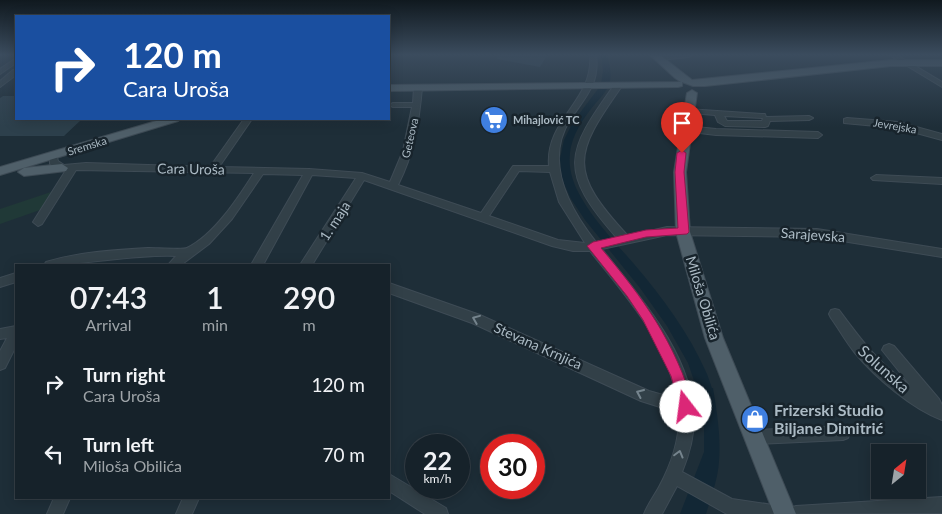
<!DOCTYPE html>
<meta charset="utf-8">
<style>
:root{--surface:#16222a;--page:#1f2a32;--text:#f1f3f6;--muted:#9ea4a8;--line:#353f47}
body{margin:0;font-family:Lato,sans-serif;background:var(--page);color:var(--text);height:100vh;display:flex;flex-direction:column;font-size:19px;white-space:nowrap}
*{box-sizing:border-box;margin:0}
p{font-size:16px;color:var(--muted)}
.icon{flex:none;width:28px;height:28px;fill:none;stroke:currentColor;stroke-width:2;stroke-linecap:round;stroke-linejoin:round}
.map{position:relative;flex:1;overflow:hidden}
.details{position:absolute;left:15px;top:264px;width:375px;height:235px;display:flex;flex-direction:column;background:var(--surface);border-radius:0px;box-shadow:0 2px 12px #0003,0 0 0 1px var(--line)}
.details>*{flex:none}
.hud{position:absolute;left:15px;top:15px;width:375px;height:105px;border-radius:0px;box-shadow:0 2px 12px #0003,0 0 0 1px var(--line);background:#1a4fa0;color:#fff;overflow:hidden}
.needle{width:32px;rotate:30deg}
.tools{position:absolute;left:871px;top:444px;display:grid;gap:10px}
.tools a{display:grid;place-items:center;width:55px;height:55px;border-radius:0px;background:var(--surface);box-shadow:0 2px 12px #0003,0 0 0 1px var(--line);font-size:25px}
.speed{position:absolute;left:405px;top:434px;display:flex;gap:10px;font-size:25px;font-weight:700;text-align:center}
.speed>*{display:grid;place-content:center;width:65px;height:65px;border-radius:50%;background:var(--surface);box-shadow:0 2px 12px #0003,0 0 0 1px var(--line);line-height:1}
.speed small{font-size:12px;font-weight:400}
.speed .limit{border:8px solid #d22;background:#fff;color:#111}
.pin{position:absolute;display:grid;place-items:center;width:42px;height:42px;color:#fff;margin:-51px -21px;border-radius:50% 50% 50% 0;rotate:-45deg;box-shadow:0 0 5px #0007}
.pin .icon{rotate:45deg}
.me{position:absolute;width:55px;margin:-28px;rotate:345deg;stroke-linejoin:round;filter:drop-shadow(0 0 4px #0008)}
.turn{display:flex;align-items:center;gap:18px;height:105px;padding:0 25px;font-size:22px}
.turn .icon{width:65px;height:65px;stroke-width:2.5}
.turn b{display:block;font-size:35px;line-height:42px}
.eta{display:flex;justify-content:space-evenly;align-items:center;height:85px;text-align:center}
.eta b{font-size:30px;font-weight:600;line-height:35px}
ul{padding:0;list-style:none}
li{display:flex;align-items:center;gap:15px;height:70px;padding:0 25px}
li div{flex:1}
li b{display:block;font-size:19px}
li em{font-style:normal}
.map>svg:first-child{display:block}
.green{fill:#203937}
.water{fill:#122735}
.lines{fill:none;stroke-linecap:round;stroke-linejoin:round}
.canal{fill:#122735;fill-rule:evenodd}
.building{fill:#2d404c}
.minor-casing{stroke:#3e4b55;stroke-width:2}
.major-casing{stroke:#3e4b55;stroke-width:2}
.minor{fill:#324048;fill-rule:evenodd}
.major{fill:#4f5f69;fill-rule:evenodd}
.oneway{stroke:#75848d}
.route{fill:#db2777;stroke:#8e194d}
.labels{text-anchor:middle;stroke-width:5;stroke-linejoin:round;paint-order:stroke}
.far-poi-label{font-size:11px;font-weight:bold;fill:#acbbc5;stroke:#18242c;text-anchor:start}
.far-street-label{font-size:11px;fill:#acbbc5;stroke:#18242c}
.street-label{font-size:14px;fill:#acbbc5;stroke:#18242c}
.near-street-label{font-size:16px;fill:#acbbc5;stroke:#18242c}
.near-poi-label{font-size:16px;font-weight:bold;fill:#acbbc5;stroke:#18242c;text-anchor:start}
</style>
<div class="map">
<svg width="942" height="514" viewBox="0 0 942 514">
<rect width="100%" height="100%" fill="#1e2e38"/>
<path class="green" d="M54 191 40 210 0 224V209Z"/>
<path class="water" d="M713 388C717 412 721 437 719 461 718 479 711 497 706 514H680L704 452V414L700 389Z"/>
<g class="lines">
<path class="canal" d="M601 55H607C610 64 612 75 609 85 605 94 597 101 591 109 567 139 562 166 582 199 596 223 616 243 634 264 663 298 689 333 707 374 710 383 717 398 713 407L708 409 703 407 688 363 667 326 640 288 585 220 571 199 562 179 560 159 564 140 573 122 601 85 603 70Z"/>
</g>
<path class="building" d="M498 55H547L540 67 497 59Z
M3 96H16V119H82L64 136H0V98Z"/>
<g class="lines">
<g class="minor-casing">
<path id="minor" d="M590 55H596C600 84 585 97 570 120 544 161 569 208 596 242L617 238C558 171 565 153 615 84H618L622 86C573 155 568 171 628 236L667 227 817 229 942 249V257L817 237 667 235 602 249C639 296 693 355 694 419 694 437 689 455 682 472L732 499 780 506 786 508 788 513 790 508 796 506 942 497V513L727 514 677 486 662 514H644C648 504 654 496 659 487 671 465 680 438 679 413L641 401 472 323 389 293V283L480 315 649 391 677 399C667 341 625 295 590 251H573L552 246 364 180 312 265H300L356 178 312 175 263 265H251L303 175 263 174 232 219 209 244 181 265H168L176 256C132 254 89 265 44 265L46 262C79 252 115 250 149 248 157 248 183 250 187 248 214 235 238 198 254 173L76 170 42 224 38 226 33 222 66 170H59L50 164V154H56L58 161 64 165 86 163 210 167 244 119H252L219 167 309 169 362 173 390 182 403 151 412 107H393L389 105 393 103H413L414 88 418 86 422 88C419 122 414 154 398 185L481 213 513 166H549C545 119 594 101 590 55ZM519 171 550 172 559 202 585 243 558 240 489 216Z
M667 55H692L689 57 658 60 654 58Z
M889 55H897L942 82V87Z
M16 58V63L0 74V69Z
M13 70H16V75L0 87V81Z
M687 109 762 114H765L766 117 809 116 813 118 809 120 770 121 768 126 765 127 725 126 718 122 715 115 690 113H687ZM724 116 762 118H763L762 121H727Z
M847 118 898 122 942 134V140L898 128 844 123V119Z
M686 126 716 129 818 132 822 135 818 138 716 135 683 131V127Z
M876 175 942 178V184L873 180 871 178Z
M16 273V282L0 287V278Z
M835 309 839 310C862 341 878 363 910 385L882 350 884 346 889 344 894 346 939 399 942 405V420C911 408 876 378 855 353 846 342 839 329 831 318L829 314 831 310Z
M16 326V346L5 368 0 370V351L7 338 0 339V329Z
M843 426 848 428 850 433 848 438 843 440 754 444 749 442 746 437 749 432 754 430Z
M389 474 446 508 448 514H425L389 491Z
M54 498H70L63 514H47Z
M183 498H199L192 514H176Z"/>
</g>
<g class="major-casing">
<path id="major" d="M650 55H660L692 80 891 60H942V66H891L705 86H693L682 82V86L678 87 389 91V85L681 82 675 78Z
M692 90 697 93 686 172 690 232 723 338 796 514H774L705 338 676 232 674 172 687 93Z
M163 119H180L178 121 0 175V167Z
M62 164 68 168 66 171 24 176 18 172 24 168Z"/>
</g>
<use href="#minor" class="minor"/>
<use href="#major" class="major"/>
</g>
<defs><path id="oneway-chevron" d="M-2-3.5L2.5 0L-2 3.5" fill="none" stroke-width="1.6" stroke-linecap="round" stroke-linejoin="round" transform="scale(1.25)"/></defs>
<g class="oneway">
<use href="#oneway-chevron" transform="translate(476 319) rotate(-158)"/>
<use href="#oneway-chevron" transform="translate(640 393) rotate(-156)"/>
<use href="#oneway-chevron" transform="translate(679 454) rotate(-75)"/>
</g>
<linearGradient id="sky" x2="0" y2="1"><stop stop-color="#10191f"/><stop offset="0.43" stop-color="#3b4c5e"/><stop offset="1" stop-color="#3b4c5e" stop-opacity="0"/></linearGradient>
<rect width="942" height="127" fill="url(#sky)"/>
<path class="route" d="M682 150 686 153 684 172 689 232 687 234 646 237 601 248C644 299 675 342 694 407L692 412 686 414 681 412 671 376 643 320 627 296 587 246 593 242 646 230 678 228 675 172 677 153Z"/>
<defs>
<g id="supermarket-disc" transform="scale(1.4375)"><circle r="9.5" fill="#3f7fe0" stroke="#18242c"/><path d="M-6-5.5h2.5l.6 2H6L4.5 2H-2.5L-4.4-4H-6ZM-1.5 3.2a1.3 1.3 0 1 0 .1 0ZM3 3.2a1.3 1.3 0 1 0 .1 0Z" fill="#fff"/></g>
<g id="shop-disc" transform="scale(1.4375)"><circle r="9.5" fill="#3f7fe0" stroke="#18242c"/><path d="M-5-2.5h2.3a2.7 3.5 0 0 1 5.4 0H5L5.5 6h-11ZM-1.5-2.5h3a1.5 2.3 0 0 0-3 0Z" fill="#fff"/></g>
</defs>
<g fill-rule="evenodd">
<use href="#supermarket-disc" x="494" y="120"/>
<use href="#shop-disc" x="755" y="419"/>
</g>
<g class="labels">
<g class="far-poi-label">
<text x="513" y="124">Mihajlović TC</text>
</g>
<g class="far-street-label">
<text transform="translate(895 126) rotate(10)" y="4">Jevrejska</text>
<text transform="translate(410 138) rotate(-77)" y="4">Geteova</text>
<text transform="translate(87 146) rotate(-17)" y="4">Sremska</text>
</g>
<g class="street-label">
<text transform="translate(191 169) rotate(1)" y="5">Cara Uroša</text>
<text transform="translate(335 221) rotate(-57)" y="5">1. maja</text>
<text transform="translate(813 235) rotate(4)" y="5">Sarajevska</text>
<text transform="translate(703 298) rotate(73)" y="5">Miloša Obilića</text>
<text transform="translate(538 346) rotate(24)" y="5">Stevana Krnjića</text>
</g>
<g class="near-street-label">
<text transform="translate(884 369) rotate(42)" y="6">Solunska</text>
</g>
<g class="near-poi-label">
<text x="774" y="416">Frizerski Studio<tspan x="774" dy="18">Biljane Dimitrić</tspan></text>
</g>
</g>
</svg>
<div class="tools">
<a><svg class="needle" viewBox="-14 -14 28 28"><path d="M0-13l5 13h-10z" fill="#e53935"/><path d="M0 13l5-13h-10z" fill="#9ea4a8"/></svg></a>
</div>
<div class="speed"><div>22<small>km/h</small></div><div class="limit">30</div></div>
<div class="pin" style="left:682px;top:153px;background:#d93025"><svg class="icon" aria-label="arrive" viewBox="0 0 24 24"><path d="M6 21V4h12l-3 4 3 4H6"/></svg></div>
<svg class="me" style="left:686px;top:407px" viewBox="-20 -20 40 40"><circle r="19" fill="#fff"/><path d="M0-13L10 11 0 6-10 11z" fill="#db2777"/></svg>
<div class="hud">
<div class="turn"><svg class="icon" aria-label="right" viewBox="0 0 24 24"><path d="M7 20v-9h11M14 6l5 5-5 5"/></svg><div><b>120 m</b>Cara Uroša</div></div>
</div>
<section class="details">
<div class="eta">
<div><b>07:43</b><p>Arrival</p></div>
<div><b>1</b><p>min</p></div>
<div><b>290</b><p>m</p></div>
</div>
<ul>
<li><svg class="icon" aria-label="right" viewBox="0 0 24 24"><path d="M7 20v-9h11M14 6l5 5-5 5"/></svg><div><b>Turn right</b><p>Cara Uroša</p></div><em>120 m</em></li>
<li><svg class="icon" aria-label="left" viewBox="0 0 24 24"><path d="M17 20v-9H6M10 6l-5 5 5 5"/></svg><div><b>Turn left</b><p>Miloša Obilića</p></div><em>70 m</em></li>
</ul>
</section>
</div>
